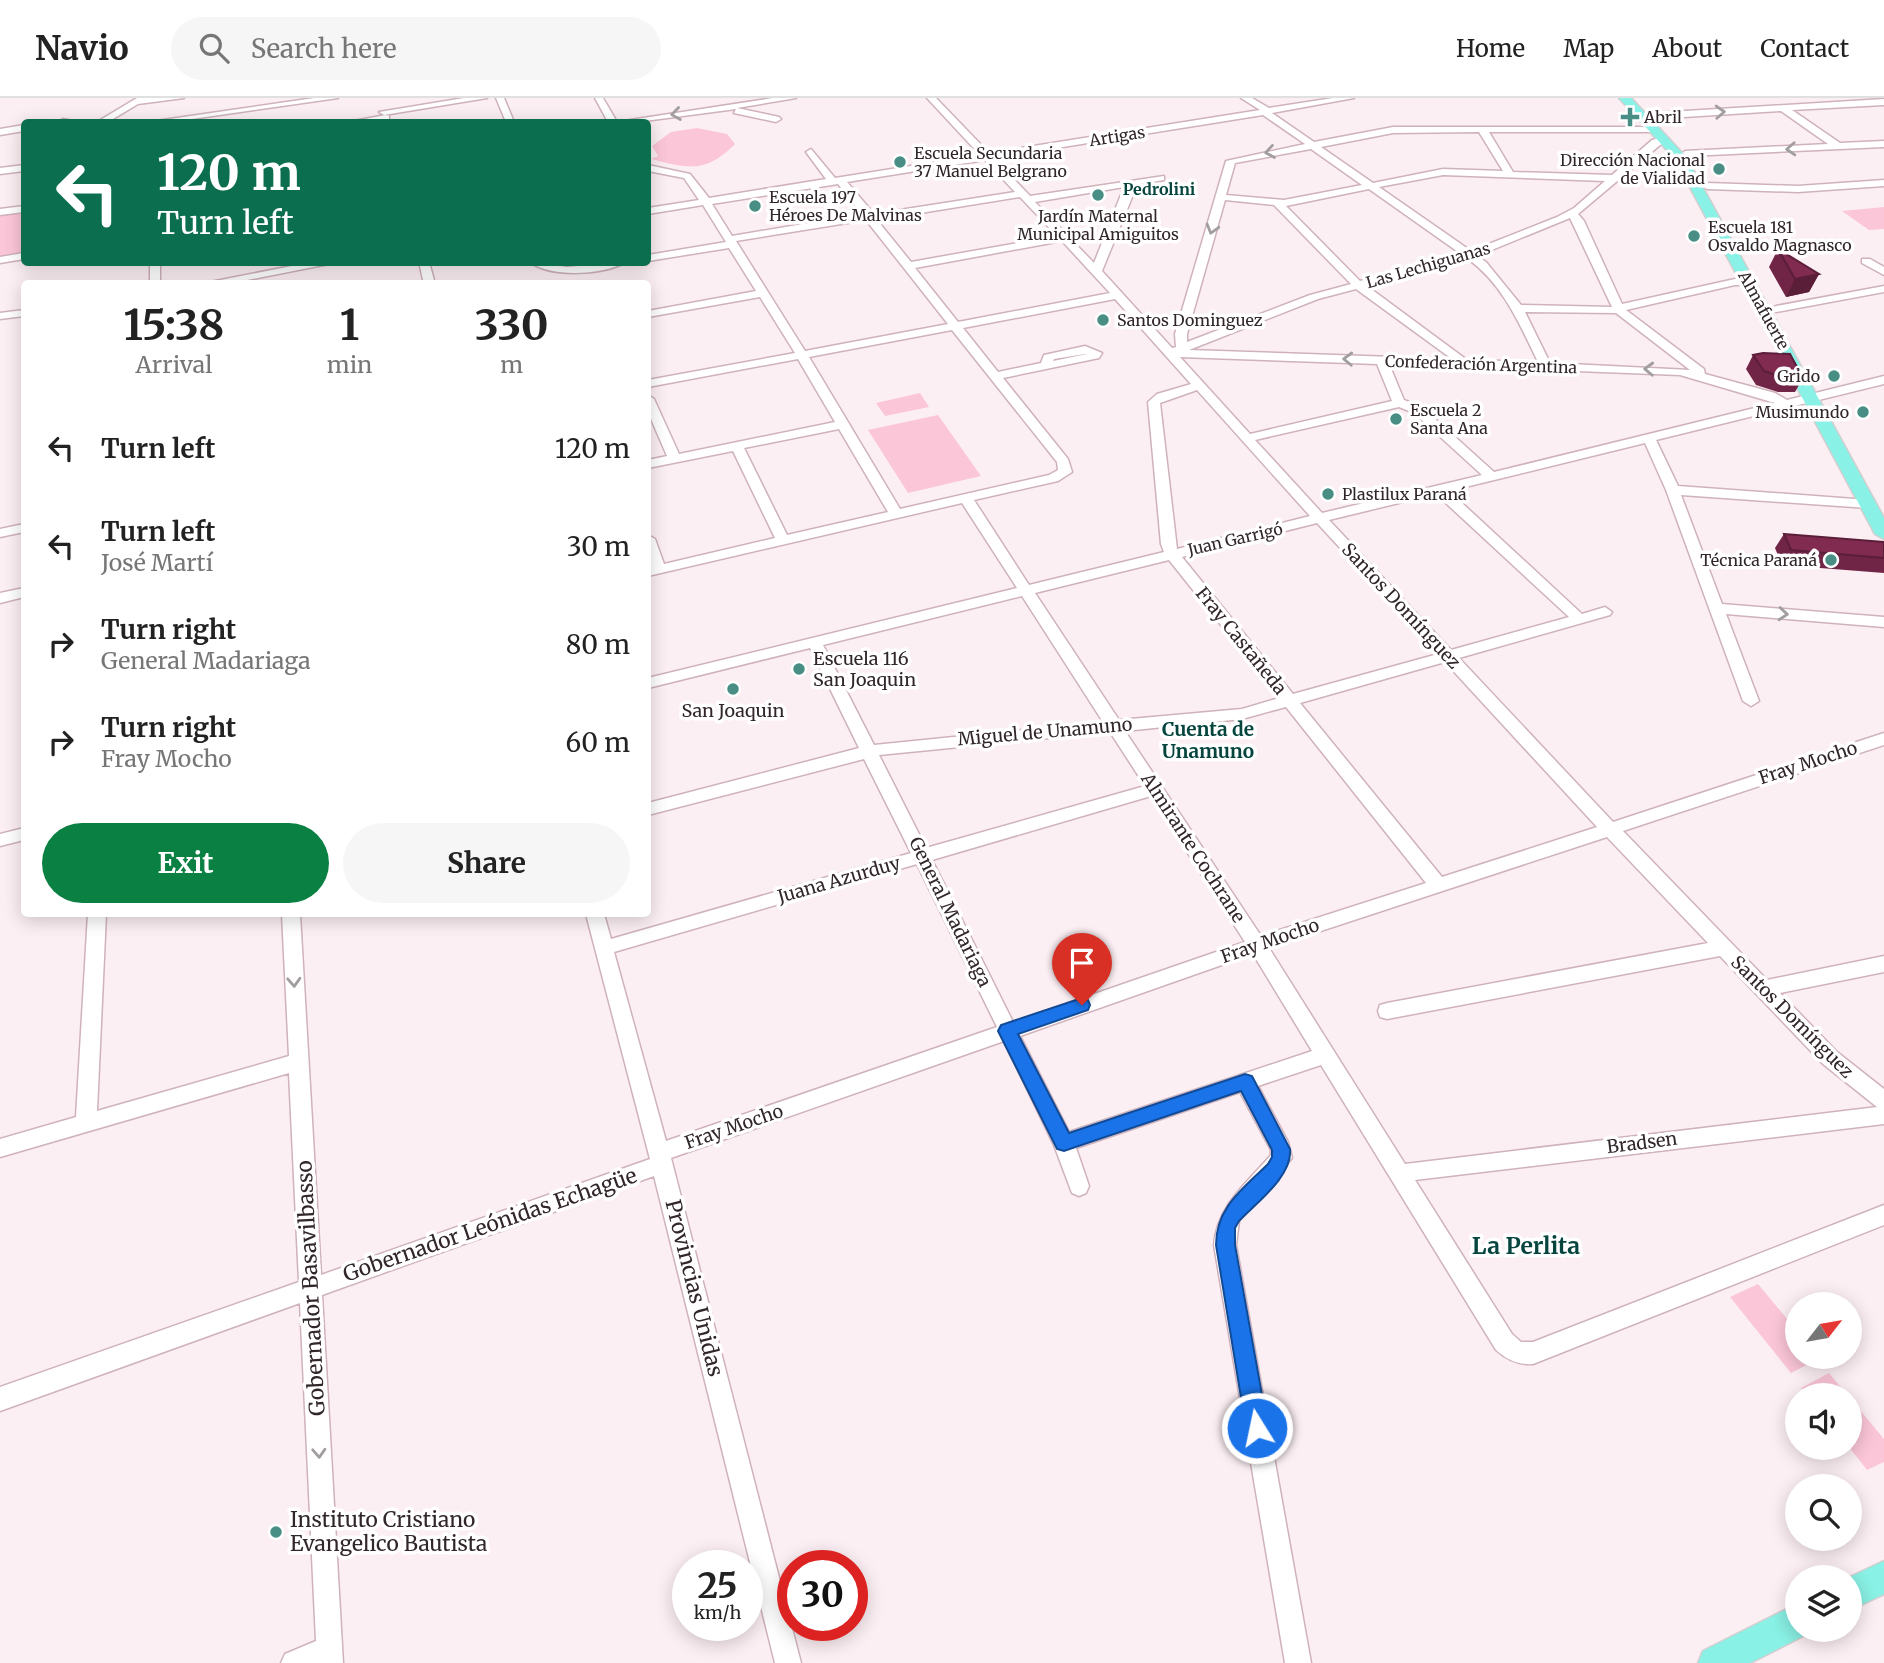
<!DOCTYPE html>
<meta charset="utf-8">
<style>
:root{--surface:#fff;--page:#f6f6f6;--text:#222;--muted:#767676;--line:#e0e0e0;--accent:#0b8043}
body{margin:0;font-family:Merriweather,serif;background:var(--page);color:var(--text);height:100vh;display:flex;flex-direction:column;font-size:26px;white-space:nowrap}
*{box-sizing:border-box;margin:0}
p{font-size:23px;color:var(--muted)}
.icon{flex:none;width:38px;height:38px;fill:none;stroke:currentColor;stroke-width:2;stroke-linecap:round;stroke-linejoin:round}
.map{position:relative;flex:1;overflow:hidden}
.side{position:absolute;left:21px;top:182px;width:630px;height:637px;display:flex;flex-direction:column;background:var(--surface);border-radius:7px;box-shadow:0 4px 18px #0003}
.side>*{flex:none}
.guide{position:absolute;left:21px;top:21px;width:630px;height:147px;border-radius:7px;box-shadow:0 4px 18px #0003;background:#0b6e4f;color:#fff;overflow:hidden}
.needle{width:46px;rotate:59deg}
.controls{position:absolute;left:1785px;top:1194px;display:grid;gap:14px}
.controls a{display:grid;place-items:center;width:77px;height:77px;border-radius:50%;background:var(--surface);box-shadow:0 4px 18px #0003;font-size:35px}
.speed{position:absolute;left:672px;top:1452px;display:flex;gap:14px;font-size:35px;font-weight:700;text-align:center}
.speed>*{display:grid;place-content:center;width:91px;height:91px;border-radius:50%;background:var(--surface);box-shadow:0 4px 18px #0003;line-height:1}
.speed small{font-size:18px;font-weight:400}
.speed .limit{border:10px solid #d22;background:#fff;color:#111}
.pin{position:absolute;display:grid;place-items:center;width:60px;height:60px;color:#fff;margin:-72px -30px;border-radius:50% 50% 50% 0;rotate:-45deg;box-shadow:0 0 7px #0007}
.pin .icon{rotate:45deg}
.me{position:absolute;width:77px;margin:-38px;rotate:350deg;stroke-linejoin:round;filter:drop-shadow(0 0 5px #0008)}
.turn{display:flex;align-items:center;gap:24px;height:147px;padding:0 21px;font-size:32px}
.turn .icon{width:91px;height:91px;stroke-width:2.5}
.turn b{display:block;font-size:49px;line-height:60px}
.eta{display:flex;justify-content:space-evenly;align-items:center;height:119px;text-align:center}
.eta b{font-size:42px;font-weight:700;line-height:49px}
.button{display:flex;gap:14px;margin-top:auto;padding:14px 21px}
.button a{flex:1;height:80px;border-radius:42px;background:var(--accent);color:#fff;font-size:28px;font-weight:700;line-height:80px;text-align:center}
.button a+a{background:var(--page);color:var(--text)}
ul{padding:0;list-style:none}
li{display:flex;align-items:center;gap:21px;height:98px;padding:0 21px}
li div{flex:1}
li b{display:block;font-size:26px}
li em{font-style:normal}
header{display:flex;align-items:center;gap:42px;box-sizing:border-box;height:98px;padding:0 35px;background:var(--surface);border-bottom:2px solid var(--line)}
header strong{font-size:33px}
nav{display:flex;gap:38px;margin-inline-start:auto;font-size:24px}
.search{width:490px;height:63px;background:var(--page);display:flex;align-items:center;gap:18px;box-sizing:border-box;padding:0 24px;border-radius:38px;color:var(--muted);font-size:26px}
.map>svg:first-child{display:block}
.green{fill:#fbc6d8}
.lines{fill:none;stroke-linecap:round;stroke-linejoin:round}
.minor-casing{stroke:#cfb2bb;stroke-width:3}
.major-casing{stroke:#d2cfd0;stroke-width:3}
.minor{fill:#fff;fill-rule:evenodd}
.major{fill:#89f1e5;fill-rule:evenodd}
.wall{fill:#702546}
.shaded-wall{fill:#5b1e39}
.building{fill:#822b51;stroke:#5b1e39;stroke-width:2}
.oneway{stroke:#a29d9f}
.route{fill:#1a73e8;stroke:#114b97;stroke-width:2}
.poi-dot{fill:#498e84;stroke:#fff;stroke-width:2.5}
.labels{text-anchor:middle;stroke-width:7;stroke-linejoin:round;paint-order:stroke}
.far-poi-label{font-size:16px;fill:#31262a;stroke:#fff;text-anchor:start}
.far-street-label{font-size:16px;fill:#31262a;stroke:#fff}
.far-neighbourhood-label{font-size:16px;font-weight:bold;fill:#05453e;stroke:#fff}
.street-label{font-size:18px;fill:#31262a;stroke:#fff}
.poi-label{font-size:18px;fill:#31262a;stroke:#fff;text-anchor:start}
.neighbourhood-label{font-size:19px;font-weight:bold;fill:#05453e;stroke:#fff}
.near-street-label{font-size:21px;fill:#31262a;stroke:#fff}
.near-poi-label{font-size:21px;fill:#31262a;stroke:#fff;text-anchor:start}
.near-neighbourhood-label{font-size:23px;font-weight:bold;fill:#05453e;stroke:#fff}
</style>
<header>
<strong>Navio</strong>
<div class="search"><svg class="icon" aria-label="search" viewBox="0 0 24 24"><circle cx="10" cy="10" r="6"/><path d="M15 15l6 6"/></svg>Search here</div>
<nav><a>Home</a><a>Map</a><a>About</a><a>Contact</a></nav>
</header>
<div class="map">
<svg width="1884" height="1565" viewBox="0 0 1884 1565">
<rect width="100%" height="100%" fill="#fceff3"/>
<path class="green" d="M697 30 727 36 735 46C706 75 689 71 651 61L658 58 652 48 671 34Z
M1884 109V131L1869 132 1842 113Z
M24 113V157L0 160V117Z
M920 295 929 309 885 318 876 305Z
M938 317 981 378 908 395 868 332Z
M1758 1186 1797 1233V1258L1820 1260 1791 1275 1730 1199Z
M1829 1275 1847 1297H1806L1801 1290Z
M1850 1300 1884 1341V1364L1867 1372 1849 1349Z"/>
<g class="lines">
<g class="minor-casing">
<path id="minor" d="M137 0H184L138 6 108 24H97Z
M314 0H338L171 24H149Z
M464 0H487L384 17 379 14Z
M496 0H504L514 24H506Z
M595 0H603L617 24 773 0H796L737 10 779 19 781 21 776 24 734 15 736 11 637 24H608Z
M927 0H936L989 55 1260 12 1241 0H1252L1269 10 1333 0H1354L1272 15 1314 44 1393 29H1658V33L1655 34H1489L1513 74 1612 77 1652 42 1666 38V42L1578 116 1584 123 1622 206 1735 181 1753 182 1754 184 1749 187H1735L1626 212 1704 271 1705 276 1775 295 1787 302 1884 278V286L1656 342 1678 388 1868 402 1875 406 1868 410 1681 397 1722 506 1884 519V529L1726 516 1759 603 1751 608 1743 603 1666 392 1645 345 1449 393 1582 516 1605 509 1612 514 1610 517 1459 560 1613 724 1884 635V647L1623 733 1767 882 1884 858V874L1780 895 1837 954 1884 991V1026L1415 1082 1512 1236 1521 1244H1533L1884 1107V1127L1533 1266C1518 1267 1507 1262 1496 1252L1321 967 1258 988 1288 1044 1292 1060 1239 1123 1236 1147 1311 1565H1285L1214 1147C1217 1108 1247 1085 1271 1057V1052L1240 994 1076 1050 1089 1088 1086 1095 1079 1098 1072 1095 1054 1047 1004 943 671 1060 801 1565H775L654 1078 322 1197 343 1565H281L285 1556 316 1543 300 1205 0 1313V1289L299 1184 289 975 0 1059V1041L76 1019 88 816H106L97 1013 289 958 282 816H300L321 1177 650 1061 586 816H604L611 841 911 755 864 661 648 717V705L859 650 810 550 648 590V580L1017 490 962 405 648 478V470L651 469 648 459V437L655 441 664 466 775 440 733 353 648 370V362L667 358 648 314V297L654 301 679 356 835 324 798 261 648 289V282L795 255 760 199 648 219V213L756 193 729 150 648 163V157L726 144 703 107 648 116V110L699 102 684 80 648 73V67L690 76 709 100 826 81 806 54 811 51 835 80 980 57ZM1263 17 1305 46 1226 63 1175 236 1176 249 1172 250 1102 173 1135 92 1134 87 1164 82V78L1030 98 994 60ZM1479 34 1503 73 1443 71 1373 85 1321 49 1393 35ZM1311 51 1362 87 1284 102 1226 97 1235 65ZM985 62 1015 94 874 116 847 84ZM1443 77 1605 83 1574 110 1557 119 1471 153 1379 89ZM838 86 862 116 732 138 712 106ZM1124 89 1094 165 1035 104ZM1369 91 1461 156 1360 183 1286 108ZM1020 99 1057 138 911 164 877 122ZM1225 102 1274 107 1351 186 1310 197 1187 244V236ZM1570 120 1612 209 1521 207 1486 164 1477 158ZM866 122 948 226 805 253 736 143ZM1062 143 1110 195 958 224 915 170ZM1468 161C1503 186 1520 227 1538 264L1467 262 1367 188ZM1356 191 1452 261 1189 252 1318 201ZM1115 201 1191 286 1157 296 1148 304 1161 446 1164 454 1029 487 974 402 1058 383 1072 374 1068 361 1003 280 1099 260 1102 255 1085 248 1044 257 1041 265 998 274 963 230ZM1525 214 1616 215 1690 272 1550 265ZM952 232 1057 364 1058 372 1049 377 900 411 809 259ZM1085 256H1087L1053 263 1054 261ZM1180 259 1377 266 1392 303 1250 336ZM1389 266 1680 277 1775 305 1494 374 1422 309 1404 302ZM1197 292 1310 418 1177 451 1160 305ZM1399 309 1414 315 1482 377 1322 415 1255 342ZM839 331 888 414 787 437 744 350ZM1436 396 1569 519 1451 552 1329 422ZM1317 425 1438 556 1293 596 1182 459ZM1169 462 1279 600 1242 611 1119 622 1035 495ZM1022 498 1103 624 874 647 823 547ZM1445 564 1597 729 1442 779 1300 605ZM1286 609 1426 785 1261 838 1125 633 1242 621ZM1110 634 1145 688 926 750 879 657ZM1151 698 1245 844 1013 924 932 762ZM1607 739 1708 845 1387 905 1380 907 1378 913 1380 919 1387 921 1720 858 1823 966 1877 1009 1405 1066 1269 850ZM917 766 997 929 666 1043 614 854ZM1253 856 1312 953 1069 1034 1020 938Z
M1884 1V7L1792 12 1840 45 1884 43V49L1688 58 1683 55 1685 53 1828 46 1781 13 1652 21 1647 18 1652 15Z
M386 17 389 18V22L348 24Z
M63 21 78 24H58Z
M24 27V33L0 37V31Z
M24 67V73L0 76V70Z
M1884 82V88L1798 94 1707 91 1702 88 1707 85 1798 88Z
M24 108V114L0 117V111Z
M24 155V161L0 165V159Z
M1862 161H1870L1884 169V177L1862 165Z
M150 164H160V186H150Z
M312 164H339L227 186H200Z
M419 164H429L435 186H424Z
M530 164 567 169 626 164C604 177 551 180 530 164Z
M1884 188V194L1776 214 1770 211 1776 208Z
M24 212V218L0 221V215Z
M24 426V434L0 439V431Z
M24 490V499L0 505V495Z
M24 730V742L0 748V736Z"/>
</g>
<g class="major-casing">
<path id="major" d="M1619 0H1631L1686 59 1884 420V441L1875 436 1675 61Z
M1884 1463V1496L1850 1512V1479Z
M1797 1506V1531H1810L1809 1535 1750 1565H1698L1703 1553Z"/>
</g>
<use href="#minor" class="minor"/>
<use href="#major" class="major"/>
</g>
<path class="wall" d="M1778 151 1819 176 1809 194 1786 199 1769 169Z
M1753 257 1803 280 1795 294H1778L1756 287 1746 271Z
M1784 436 1884 444V475L1782 467 1775 450Z"/>
<path class="shaded-wall" d="M1819 176 1809 194 1786 199 1795 181Z"/>
<path class="building" d="M1778 151 1819 176 1795 181Z
M1763 255 1790 256 1803 280H1785L1764 273 1753 257Z
M1784 436 1884 444V460L1791 452Z"/>
<defs><path id="oneway-chevron" d="M-2-3.5L2.5 0L-2 3.5" fill="none" stroke-width="1.6" stroke-linecap="round" stroke-linejoin="round" transform="scale(1.75)"/></defs>
<g class="oneway">
<use href="#oneway-chevron" transform="translate(1720 14) rotate(-3)"/>
<use href="#oneway-chevron" transform="translate(676 16) rotate(172)"/>
<use href="#oneway-chevron" transform="translate(1791 51) rotate(177)"/>
<use href="#oneway-chevron" transform="translate(1270 54) rotate(170)"/>
<use href="#oneway-chevron" transform="translate(1212 131) rotate(106)"/>
<use href="#oneway-chevron" transform="translate(1348 261) rotate(-178)"/>
<use href="#oneway-chevron" transform="translate(1649 271) rotate(-178)"/>
<use href="#oneway-chevron" transform="translate(1783 516) rotate(5)"/>
<use href="#oneway-chevron" transform="translate(294 884) rotate(87)"/>
<use href="#oneway-chevron" transform="translate(319 1355) rotate(87)"/>
</g>
<path class="route" d="M1082 900 1088 902 1090 907 1088 912 1018 936 1069 1035 1245 976 1252 978 1290 1051C1293 1078 1256 1105 1239 1123L1235 1130V1147L1268 1330 1265 1338 1257 1341 1249 1338 1246 1330 1216 1147C1216 1109 1243 1091 1268 1066L1272 1059V1052L1241 993 1064 1053 1057 1051 998 933 1001 927Z"/>
<g class="poi-dot">
<path d="M1626.5 8.5h7v7h7v7h-7v7h-7v-7h-7v-7h7z"/>
<circle cx="900" cy="64" r="7"/>
<circle cx="1719" cy="71" r="7"/>
<circle cx="1098" cy="97" r="7"/>
<circle cx="755" cy="108" r="7"/>
<circle cx="1694" cy="138" r="7"/>
<circle cx="1103" cy="222" r="7"/>
<circle cx="1834" cy="278" r="7"/>
<circle cx="1863" cy="314" r="7"/>
<circle cx="1396" cy="321" r="7"/>
<circle cx="1328" cy="396" r="7"/>
<circle cx="1831" cy="462" r="7"/>
<circle cx="799" cy="571" r="7"/>
<circle cx="733" cy="591" r="7"/>
<circle cx="276" cy="1434" r="7"/>
</g>
<g class="labels">
<g class="far-poi-label">
<text x="1644" y="25">Abril</text>
<text x="914" y="61">Escuela Secundaria<tspan x="914" dy="18">37 Manuel Belgrano</tspan></text>
<text x="1705" y="68" text-anchor="end">Dirección Nacional<tspan x="1705" dy="18">de Vialidad</tspan></text>
<text x="769" y="105">Escuela 197<tspan x="769" dy="18">Héroes De Malvinas</tspan></text>
<text x="1098" y="124" text-anchor="middle">Jardín Maternal<tspan x="1098" dy="18">Municipal Amiguitos</tspan></text>
<text x="1708" y="135">Escuela 181<tspan x="1708" dy="18">Osvaldo Magnasco</tspan></text>
<text x="1117" y="228">Santos Dominguez</text>
<text x="1820" y="284" text-anchor="end">Grido</text>
<text x="1410" y="318">Escuela 2<tspan x="1410" dy="18">Santa Ana</tspan></text>
<text x="1849" y="320" text-anchor="end">Musimundo</text>
<text x="1342" y="402">Plastilux Paraná</text>
<text x="1817" y="468" text-anchor="end">Técnica Paraná</text>
</g>
<g class="far-street-label">
<text transform="translate(1117 38) rotate(-9)" y="6">Artigas</text>
<text transform="translate(1428 167) rotate(-16)" y="6">Las Lechiguanas</text>
<text transform="translate(1764 212) rotate(61)" y="6">Almafuerte</text>
<text transform="translate(1481 266) rotate(2)" y="6">Confederación Argentina</text>
<text transform="translate(1235 441) rotate(-13)" y="6">Juan Garrigó</text>
</g>
<g class="far-neighbourhood-label">
<text x="1159" y="97">Pedrolini</text>
</g>
<g class="street-label">
<text transform="translate(1401 508) rotate(47)" y="6">Santos Domínguez</text>
<text transform="translate(1241 543) rotate(51)" y="6">Fray Castañeda</text>
<text transform="translate(1045 634) rotate(-5)" y="6">Miguel de Unamuno</text>
<text transform="translate(1808 665) rotate(-18)" y="6">Fray Mocho</text>
<text transform="translate(1193 750) rotate(57)" y="6">Almirante Cochrane</text>
<text transform="translate(839 782) rotate(-16)" y="6">Juana Azurduy</text>
<text transform="translate(950 814) rotate(64)" y="6">General Madariaga</text>
<text transform="translate(1270 843) rotate(-19)" y="6">Fray Mocho</text>
<text transform="translate(1792 919) rotate(45)" y="6">Santos Domínguez</text>
<text transform="translate(734 1029) rotate(-19)" y="6">Fray Mocho</text>
<text transform="translate(1642 1045) rotate(-7)" y="6">Bradsen</text>
</g>
<g class="poi-label">
<text x="813" y="567">Escuela 116<tspan x="813" dy="21">San Joaquin</tspan></text>
<text x="733" y="619" text-anchor="middle">San Joaquin</text>
</g>
<g class="neighbourhood-label">
<text x="1208" y="638">Cuenta de<tspan x="1208" dy="22">Unamuno</tspan></text>
</g>
<g class="near-street-label">
<text transform="translate(490 1127) rotate(-19)" y="7">Gobernador Leónidas Echagüe</text>
<text transform="translate(311 1190) rotate(-93)" y="7">Gobernador Basavilbasso</text>
<text transform="translate(694 1190) rotate(76)" y="7">Provincias Unidas</text>
</g>
<g class="near-poi-label">
<text x="290" y="1429">Instituto Cristiano<tspan x="290" dy="24">Evangelico Bautista</tspan></text>
</g>
<g class="near-neighbourhood-label">
<text x="1526" y="1156">La Perlita</text>
</g>
</g>
</svg>
<div class="controls">
<a><svg class="needle" viewBox="-14 -14 28 28"><path d="M0-13l5 13h-10z" fill="#e53935"/><path d="M0 13l5-13h-10z" fill="#767676"/></svg></a>
<a><svg class="icon" aria-label="sound" viewBox="0 0 24 24"><path d="M4 9h4l5-4v14l-5-4H4zM17 9q2 3 0 6"/></svg></a>
<a><svg class="icon" aria-label="search" viewBox="0 0 24 24"><circle cx="10" cy="10" r="6"/><path d="M15 15l6 6"/></svg></a>
<a><svg class="icon" aria-label="layers" viewBox="0 0 24 24"><path d="M12 4l9 5-9 5-9-5zM3 14l9 5 9-5"/></svg></a>
</div>
<div class="speed"><div>25<small>km/h</small></div><div class="limit">30</div></div>
<div class="pin" style="left:1082px;top:907px;background:#d93025"><svg class="icon" aria-label="arrive" viewBox="0 0 24 24"><path d="M6 21V4h12l-3 4 3 4H6"/></svg></div>
<svg class="me" style="left:1257px;top:1330px" viewBox="-20 -20 40 40"><circle r="17" fill="#1a73e8" stroke="#fff" stroke-width="3"/><path d="M0-11L8 9 0 5-8 9z" fill="#fff"/></svg>
<div class="guide">
<div class="turn"><svg class="icon" aria-label="left" viewBox="0 0 24 24"><path d="M17 20v-9H6M10 6l-5 5 5 5"/></svg><div><b>120 m</b>Turn left</div></div>
</div>
<section class="side">
<div class="eta">
<div><b>15:38</b><p>Arrival</p></div>
<div><b>1</b><p>min</p></div>
<div><b>330</b><p>m</p></div>
</div>
<ul>
<li><svg class="icon" aria-label="left" viewBox="0 0 24 24"><path d="M17 20v-9H6M10 6l-5 5 5 5"/></svg><div><b>Turn left</b></div><em>120 m</em></li>
<li><svg class="icon" aria-label="left" viewBox="0 0 24 24"><path d="M17 20v-9H6M10 6l-5 5 5 5"/></svg><div><b>Turn left</b><p>José Martí</p></div><em>30 m</em></li>
<li><svg class="icon" aria-label="right" viewBox="0 0 24 24"><path d="M7 20v-9h11M14 6l5 5-5 5"/></svg><div><b>Turn right</b><p>General Madariaga</p></div><em>80 m</em></li>
<li><svg class="icon" aria-label="right" viewBox="0 0 24 24"><path d="M7 20v-9h11M14 6l5 5-5 5"/></svg><div><b>Turn right</b><p>Fray Mocho</p></div><em>60 m</em></li>
</ul>
<div class="button"><a>Exit</a><a>Share</a></div>
</section>
</div>
